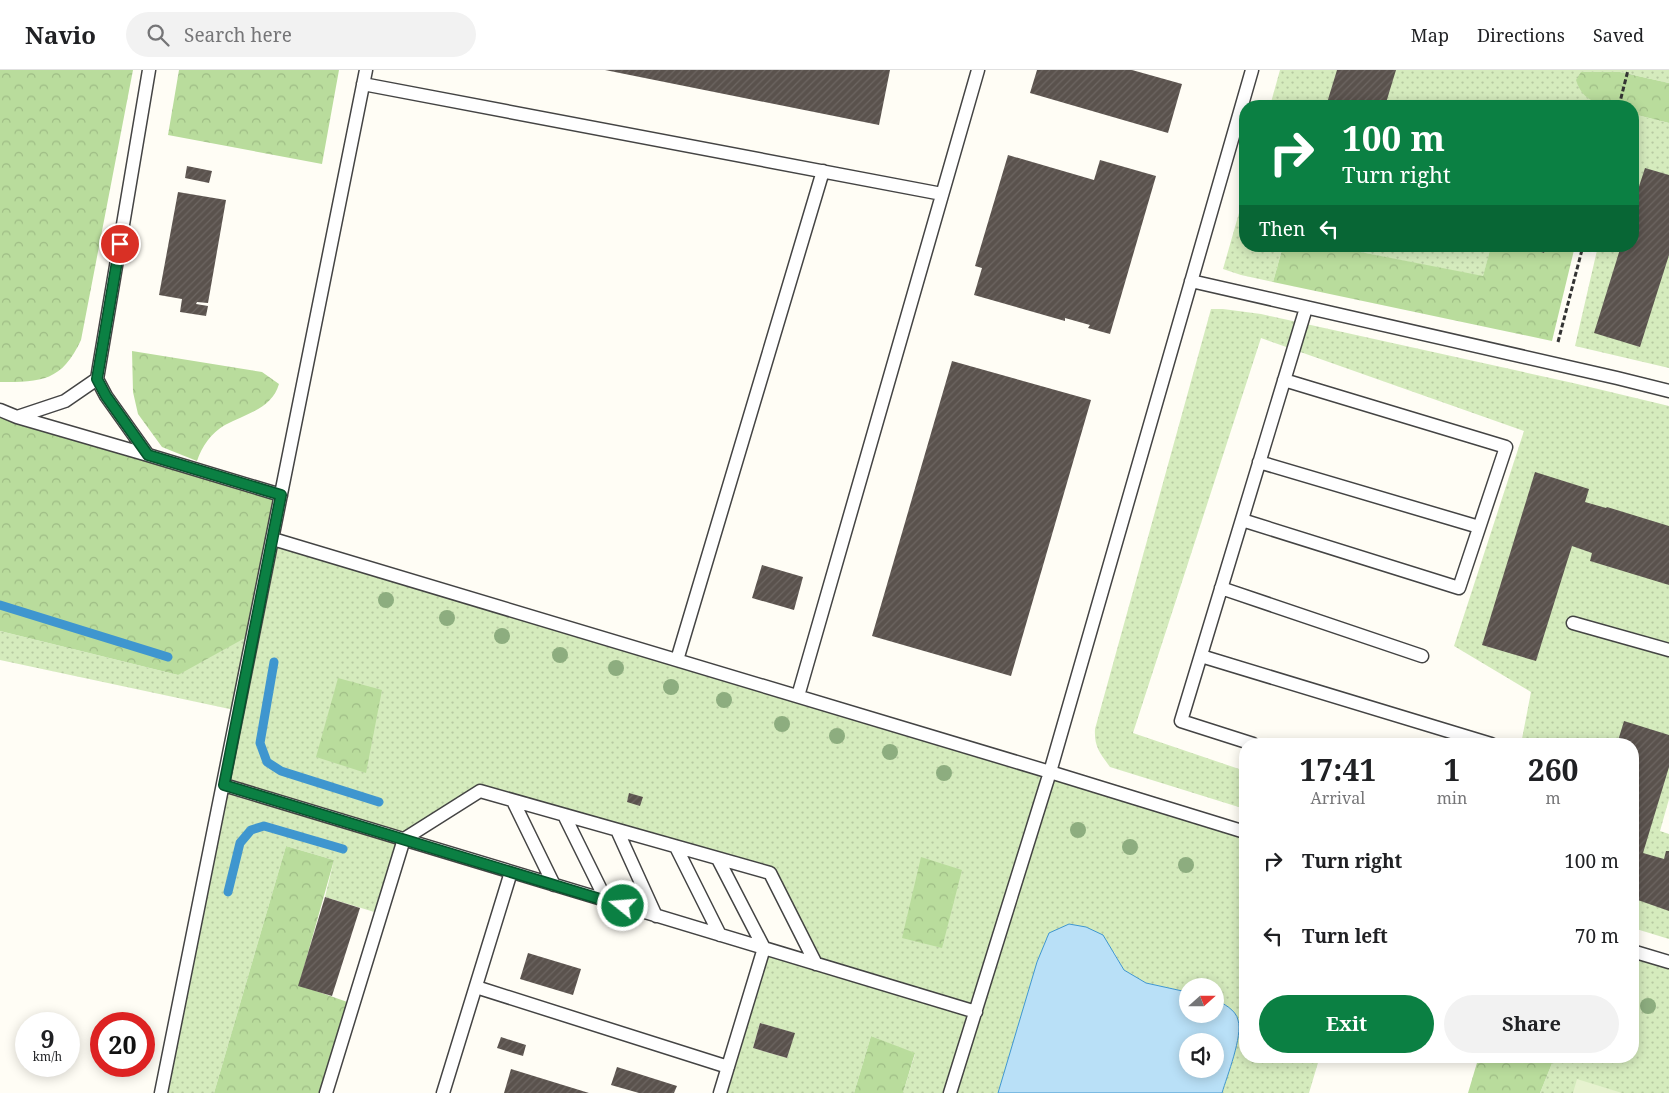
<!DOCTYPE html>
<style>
:root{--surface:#fff;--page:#f2f2f2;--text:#202124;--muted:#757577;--line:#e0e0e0;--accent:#0b8043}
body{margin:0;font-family:"Noto Serif",serif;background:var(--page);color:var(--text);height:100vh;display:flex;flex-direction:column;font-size:19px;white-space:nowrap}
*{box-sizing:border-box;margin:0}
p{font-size:16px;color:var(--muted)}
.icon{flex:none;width:28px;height:28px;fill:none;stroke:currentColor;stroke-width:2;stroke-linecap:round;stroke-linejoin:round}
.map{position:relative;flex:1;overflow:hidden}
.drawer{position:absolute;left:1239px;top:668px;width:400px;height:325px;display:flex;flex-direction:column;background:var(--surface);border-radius:20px;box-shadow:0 2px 12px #0003}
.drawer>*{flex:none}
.guide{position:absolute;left:1239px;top:30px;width:400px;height:152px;border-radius:20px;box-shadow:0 2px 12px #0003;background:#0b8043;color:#fff;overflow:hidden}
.needle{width:32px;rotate:69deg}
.buttons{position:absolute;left:1179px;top:908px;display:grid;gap:10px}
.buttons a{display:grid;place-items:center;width:45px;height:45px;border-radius:50%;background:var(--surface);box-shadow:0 2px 12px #0003;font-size:25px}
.speed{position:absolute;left:15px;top:942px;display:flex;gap:10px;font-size:25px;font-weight:700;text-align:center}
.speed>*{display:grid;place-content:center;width:65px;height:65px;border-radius:50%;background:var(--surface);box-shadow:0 2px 12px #0003;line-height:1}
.speed small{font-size:12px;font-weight:400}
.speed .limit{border:8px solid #d22;background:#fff;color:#111}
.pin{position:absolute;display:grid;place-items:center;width:42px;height:42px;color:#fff;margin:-21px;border:2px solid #fff;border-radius:50%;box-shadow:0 1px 5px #0007}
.me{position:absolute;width:55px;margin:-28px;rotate:287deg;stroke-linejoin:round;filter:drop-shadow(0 0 4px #0008)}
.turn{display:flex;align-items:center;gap:18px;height:105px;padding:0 20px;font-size:22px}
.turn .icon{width:65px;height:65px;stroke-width:2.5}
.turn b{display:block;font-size:35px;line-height:42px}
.then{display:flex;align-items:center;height:48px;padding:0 20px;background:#0003;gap:10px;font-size:19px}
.eta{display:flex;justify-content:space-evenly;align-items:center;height:85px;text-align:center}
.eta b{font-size:30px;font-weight:700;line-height:35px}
.action{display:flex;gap:10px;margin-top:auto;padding:10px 20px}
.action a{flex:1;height:58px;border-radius:30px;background:var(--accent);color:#fff;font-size:20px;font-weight:700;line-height:58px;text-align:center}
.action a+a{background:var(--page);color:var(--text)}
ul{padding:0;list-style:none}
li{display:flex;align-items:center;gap:15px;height:75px;padding:0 20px}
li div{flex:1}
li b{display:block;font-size:19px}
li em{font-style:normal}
header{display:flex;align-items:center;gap:30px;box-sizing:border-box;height:70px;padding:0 25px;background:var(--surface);border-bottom:1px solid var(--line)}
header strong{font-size:24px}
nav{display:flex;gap:28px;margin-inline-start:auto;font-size:18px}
.search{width:350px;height:45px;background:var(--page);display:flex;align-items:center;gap:12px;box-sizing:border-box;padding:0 18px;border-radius:28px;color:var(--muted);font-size:19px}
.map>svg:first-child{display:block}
.grass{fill:url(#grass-dots);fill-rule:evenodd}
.forest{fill:url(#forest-crowns)}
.pitch{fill:#e6f2cf}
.water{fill:#b9e0f7;stroke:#3f96cf;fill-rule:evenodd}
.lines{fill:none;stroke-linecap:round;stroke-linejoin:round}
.stream{stroke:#3f96cf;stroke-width:9}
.building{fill:url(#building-hatch)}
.lane-casing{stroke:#444;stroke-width:15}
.path{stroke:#333;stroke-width:3;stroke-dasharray:5 2.5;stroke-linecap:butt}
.lane{stroke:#fff;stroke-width:12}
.tree{fill:#8dad7f}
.route-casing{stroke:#07532c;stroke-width:12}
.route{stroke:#0b8043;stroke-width:9}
</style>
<header>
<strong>Navio</strong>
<div class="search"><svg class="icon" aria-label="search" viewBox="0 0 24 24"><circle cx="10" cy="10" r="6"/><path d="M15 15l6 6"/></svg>Search here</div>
<nav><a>Map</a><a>Directions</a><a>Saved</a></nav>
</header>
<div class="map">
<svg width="1669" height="1023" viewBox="0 0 1669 1023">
<defs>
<pattern id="grass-dots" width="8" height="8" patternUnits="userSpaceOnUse" patternTransform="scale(1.25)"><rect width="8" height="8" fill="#d5ebbd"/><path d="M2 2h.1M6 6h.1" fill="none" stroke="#b6c8a1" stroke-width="1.8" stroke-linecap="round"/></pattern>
<pattern id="forest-crowns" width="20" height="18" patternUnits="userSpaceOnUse" patternTransform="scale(1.25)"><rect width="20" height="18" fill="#b9dc9c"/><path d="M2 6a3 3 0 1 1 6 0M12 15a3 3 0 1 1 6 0" fill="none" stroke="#9ebc85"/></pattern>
<pattern id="building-hatch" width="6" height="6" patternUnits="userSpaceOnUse" patternTransform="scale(1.25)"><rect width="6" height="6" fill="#5a524d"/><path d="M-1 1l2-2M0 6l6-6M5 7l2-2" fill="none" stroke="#6d6662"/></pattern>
</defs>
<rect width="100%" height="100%" fill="#fffdf5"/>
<path class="grass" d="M1280 0H1669V13L1620 2 1593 31 1605 36H1270Z
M1633 44 1669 53V298L1575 276 1598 176H1632Z
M1245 122V176H1283L1273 212 1241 205 1223 199Z
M1330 176H1491L1483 207Z
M1211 239H1223L1261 244 1573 313 1669 336V729L1660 761 1669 764V869L1633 858 1632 674H1521L1531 622 1454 576 1524 361 1261 268 1133 663 1245 701V739L1110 697C1100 683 1094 677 1095 659Z
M273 469 1245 762V986H1320L1309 1023H1222C1227 1005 1243 966 1238 950 1236 940 1223 933 1215 930V916H1188L1187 922 1146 913 1124 900 1114 882 1049 864 1037 892 998 1023H903L915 984 871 966 854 1023H720L764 878 815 894 770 803 480 721 404 769 381 844 325 827 334 790 286 776 214 1023H161L239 641 0 590V561L178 605ZM760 953 794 963 787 988 753 978Z
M1633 881 1669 892V1023H1540L1555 986H1632Z"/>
<path class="forest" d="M0 0H133L81 270C62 311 42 312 0 312Z
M179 0H339L322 94 168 65Z
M1581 2H1620L1669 13V53L1633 44 1632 36C1609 36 1584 37 1576 10Z
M1283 176H1330L1483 206 1491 176H1575L1552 271 1273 212Z
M132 281 262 302 279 314C272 339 245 344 225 355 211 363 202 376 197 391L162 377 138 344 133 322Z
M0 340 281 425 254 563 178 605 0 561Z
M338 608 382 620 366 703 316 687Z
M286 776 334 790 299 915 353 934 326 1023H214Z
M921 787 962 800 942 878 902 868Z
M871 966 915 983 903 1023H854Z
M1479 986H1555L1540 1023H1468Z"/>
<path class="pitch" d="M1577 1009 1622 1023H1573Z"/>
<path class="water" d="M1069 854 1086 857 1103 865 1124 900 1146 913 1187 922 1188 944H1215V930C1223 933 1236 940 1238 950 1243 966 1227 1006 1222 1023H998L1037 892 1049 863ZM1188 971H1215V999H1188Z"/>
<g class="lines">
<path class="stream" d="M0 535 168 587
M274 592 260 673 267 692 281 701 379 732
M228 822 240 773 251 760 264 756 343 779"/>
</g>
<path class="building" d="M605 0H890L879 55Z
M1037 0H1132L1182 14 1168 63 1030 23Z
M1337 0H1396L1385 36H1326Z
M1008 85 1094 110 1100 90 1156 106 1110 264 1088 258 1090 255 1065 248V251L974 225 982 198 975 196Z
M187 96 212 101 209 113 185 108Z
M1645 98 1669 105V185L1640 277 1594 263 1621 176H1632V138Z
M178 122 226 130 208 233 197 232 196 234 208 236 206 246 180 242 182 229 159 225Z
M1524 176H1546L1544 183Z
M952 291 1091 330 1011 606 872 566Z
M1535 402 1589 419 1585 432 1606 438 1607 437 1669 456V515L1590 491 1592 483 1572 476 1536 591 1482 575Z
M762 495 803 507 794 540 752 528Z
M1624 651 1669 665V697L1643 783 1664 789 1666 781H1669V841L1632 828V674H1617Z
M629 723 643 727 640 736 627 732Z
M325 827 360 838 332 926 298 916Z
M528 883 581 899 573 925 520 909Z
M760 953 795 963 787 988 753 978Z
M501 967 526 975 523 986 497 978Z
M617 997 677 1016 674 1023H639L611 1015Z
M511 999 589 1023H504Z"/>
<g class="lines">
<g class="lane-casing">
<path id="lane" d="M363 14 942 124
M1191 211 1617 308 1669 321
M97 309 106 326 148 385 281 425
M0 340 17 347 148 385
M17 347 65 331 97 309 149 0
M1259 392 1479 457
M1242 450 1459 518 1506 377 1284 310
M273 469 1050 702 1245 762
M1221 518 1422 586
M1573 553 1669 580
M1201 586 1491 674
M677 590 823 101
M798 626 978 0
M1253 674 1181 651 1306 238
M224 715 976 942
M513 731 554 815
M564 745 606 830
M617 760 656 846
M676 777 720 865
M718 789 764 878 720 1023
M1632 881 1669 892
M476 917 728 997
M161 1023 366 0
M326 1023 404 769 480 721 770 803 816 894
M443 1023 511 802
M950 1023 1050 702 1252 0"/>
</g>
<path class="path" d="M1619 36 1628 0
M1558 272 1583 176"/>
<use href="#lane" class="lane"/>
</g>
<g class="tree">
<circle cx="386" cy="530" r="8"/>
<circle cx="447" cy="548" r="8"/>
<circle cx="502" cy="566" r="8"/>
<circle cx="560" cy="585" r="8"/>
<circle cx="616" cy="598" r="8"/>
<circle cx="671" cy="617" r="8"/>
<circle cx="724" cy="630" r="8"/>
<circle cx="782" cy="654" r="8"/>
<circle cx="837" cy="666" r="8"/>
<circle cx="890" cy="682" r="8"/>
<circle cx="944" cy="703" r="8"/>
<circle cx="1078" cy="760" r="8"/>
<circle cx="1130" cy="777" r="8"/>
<circle cx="1186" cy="795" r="8"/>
<circle cx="1648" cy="936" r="8"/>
</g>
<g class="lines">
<g class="route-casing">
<path id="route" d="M120 174 97 309 106 326 148 385 281 425 224 715 623 836"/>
</g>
<use href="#route" class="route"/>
</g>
</svg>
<div class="buttons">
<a><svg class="needle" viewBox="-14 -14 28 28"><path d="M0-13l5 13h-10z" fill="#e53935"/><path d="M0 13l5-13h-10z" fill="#757577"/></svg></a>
<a><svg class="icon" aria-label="sound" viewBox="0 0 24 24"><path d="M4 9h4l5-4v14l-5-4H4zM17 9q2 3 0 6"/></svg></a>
</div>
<div class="speed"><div>9<small>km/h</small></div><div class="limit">20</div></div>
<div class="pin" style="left:120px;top:174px;background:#d93025"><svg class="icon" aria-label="arrive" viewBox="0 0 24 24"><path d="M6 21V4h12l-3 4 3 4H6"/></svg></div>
<svg class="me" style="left:623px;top:836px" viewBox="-20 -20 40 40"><circle r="17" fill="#0b8043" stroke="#fff" stroke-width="3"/><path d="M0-11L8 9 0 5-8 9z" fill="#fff"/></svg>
<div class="guide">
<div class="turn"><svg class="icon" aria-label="right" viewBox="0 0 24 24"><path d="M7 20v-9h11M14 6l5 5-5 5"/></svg><div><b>100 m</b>Turn right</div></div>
<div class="then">Then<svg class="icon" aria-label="left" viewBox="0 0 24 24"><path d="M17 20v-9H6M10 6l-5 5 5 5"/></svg></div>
</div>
<section class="drawer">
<div class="eta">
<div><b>17:41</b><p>Arrival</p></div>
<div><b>1</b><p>min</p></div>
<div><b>260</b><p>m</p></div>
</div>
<ul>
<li><svg class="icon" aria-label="right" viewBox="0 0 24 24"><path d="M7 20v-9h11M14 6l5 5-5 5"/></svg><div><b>Turn right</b></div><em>100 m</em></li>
<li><svg class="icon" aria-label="left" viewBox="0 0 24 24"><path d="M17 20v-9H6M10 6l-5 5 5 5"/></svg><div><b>Turn left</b></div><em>70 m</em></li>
</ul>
<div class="action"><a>Exit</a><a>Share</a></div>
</section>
</div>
